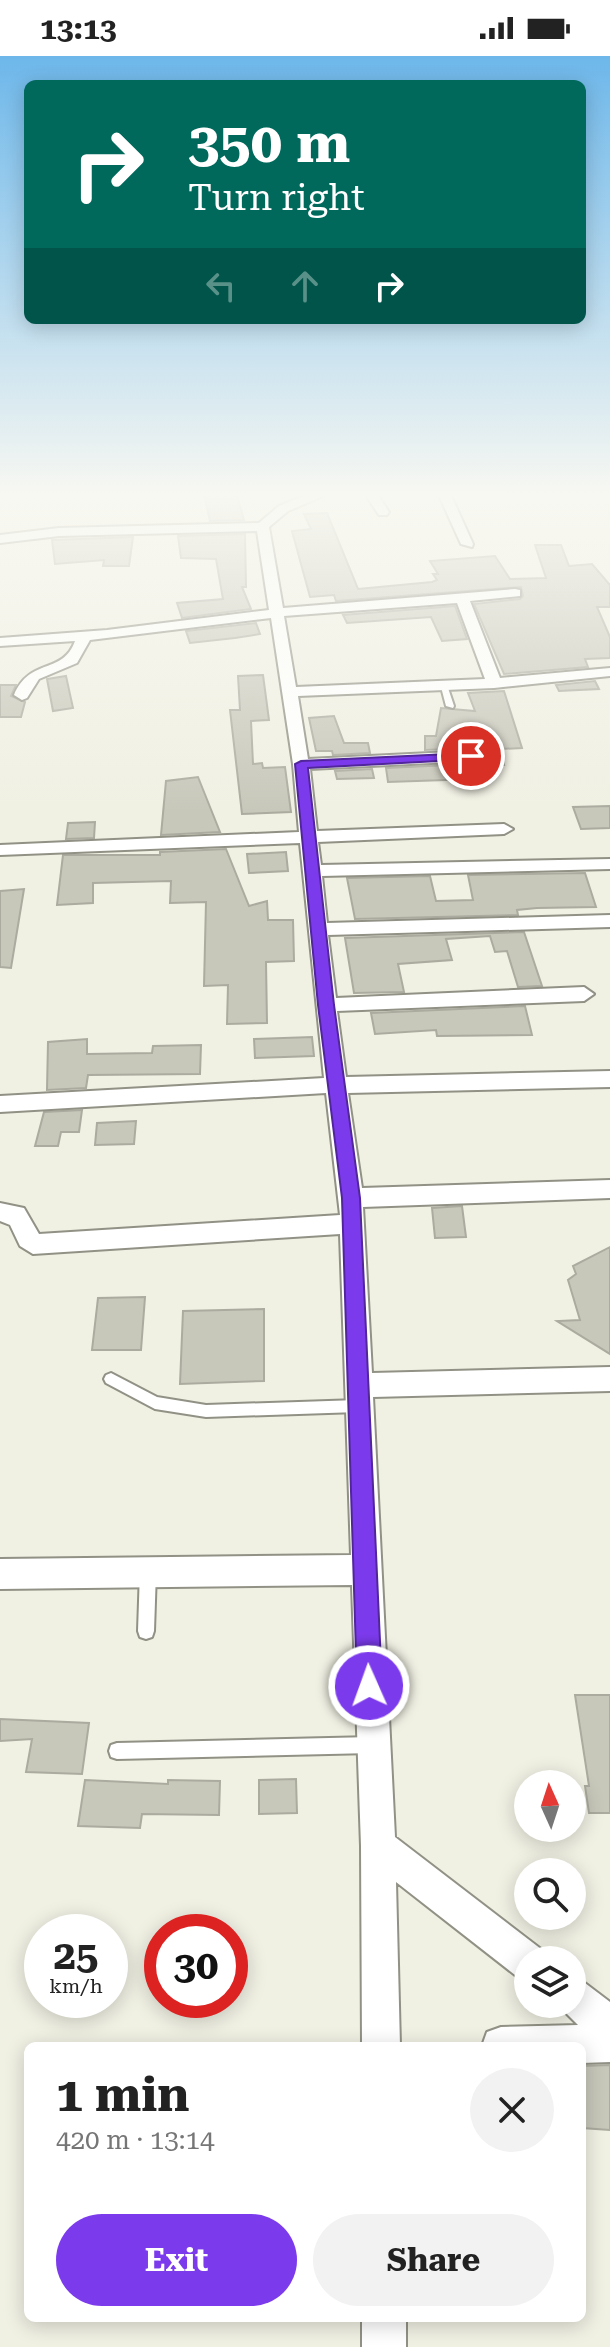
<!DOCTYPE html>
<meta charset="utf-8">
<style>
:root{--surface:#fff;--page:#f2f2f2;--text:#222;--muted:#767676;--accent:#7c3aed}
body{margin:0;font-family:"Roboto Serif",serif;background:var(--page);color:var(--text);height:100vh;display:flex;flex-direction:column;font-size:30px;white-space:nowrap}
*{box-sizing:border-box;margin:0}
p{font-size:26px;color:var(--muted)}
.icon{flex:none;width:44px;height:44px;fill:none;stroke:currentColor;stroke-width:2;stroke-linecap:round;stroke-linejoin:round}
.map{position:relative;flex:1;overflow:hidden}
.panel{position:absolute;left:24px;top:1986px;width:562px;height:280px;display:flex;flex-direction:column;background:var(--surface);border-radius:12px;box-shadow:0 4px 20px #0003}
.panel>*{flex:none}
.hud{position:absolute;left:24px;top:24px;width:562px;height:244px;border-radius:12px;box-shadow:0 4px 20px #0003;background:#00695c;color:#fff;overflow:hidden}
.needle{width:52px;rotate:357deg}
.tools{position:absolute;left:514px;top:1714px;display:grid;gap:16px}
.tools a{display:grid;place-items:center;width:72px;height:72px;border-radius:50%;background:var(--surface);box-shadow:0 4px 20px #0003;font-size:40px}
.speed{position:absolute;left:24px;top:1858px;display:flex;gap:16px;font-size:40px;font-weight:700;text-align:center}
.speed>*{display:grid;place-content:center;width:104px;height:104px;border-radius:50%;background:var(--surface);box-shadow:0 4px 20px #0003;line-height:1}
.speed small{font-size:20px;font-weight:400}
.speed .limit{border:12px solid #d22;background:#fff;color:#111}
.pin{position:absolute;display:grid;place-items:center;width:68px;height:68px;color:#fff;margin:-34px;border:4px solid #fff;border-radius:50%;box-shadow:0 2px 8px #0007}
.me{position:absolute;width:88px;margin:-44px;rotate:358deg;stroke-linejoin:round;filter:drop-shadow(0 0 6px #0008)}
.turn{display:flex;align-items:center;gap:28px;height:168px;padding:0 32px;font-size:36px}
.turn .icon{width:104px;height:104px;stroke-width:2.5}
.turn b{display:block;font-size:56px;line-height:68px}
.lanes{display:flex;align-items:center;height:76px;padding:0 32px;background:#0003;justify-content:center;gap:40px;direction:ltr}
.lanes .off{opacity:.35}
.round{display:grid;place-items:center;flex:none;width:84px;height:84px;border-radius:42px;background:var(--page)}
.summary{display:flex;align-items:center;justify-content:space-between;height:136px;padding:0 32px}
h1{font-size:48px;font-weight:700;line-height:60px}
.action{display:flex;gap:16px;margin-top:auto;padding:16px 32px}
.action a{flex:1;height:92px;border-radius:48px;background:var(--accent);color:#fff;font-size:32px;font-weight:700;line-height:92px;text-align:center}
.action a+a{background:var(--page);color:var(--text)}
.status{display:flex;justify-content:space-between;align-items:center;height:56px;padding:0 40px;background:var(--surface);direction:ltr}
.status svg{height:22px;fill:currentColor}
.map>svg:first-child{display:block}
.building{fill:#c7c7ba;stroke:#abab9f;stroke-width:2}
.lines{fill:none;stroke-linecap:round;stroke-linejoin:round}
.lane-casing{stroke:#919185;stroke-width:4}
.street-casing{stroke:#919185;stroke-width:4}
.lane{fill:#fff;fill-rule:evenodd}
.street{fill:#fff;fill-rule:evenodd}
.route{fill:#7c3aed;stroke:#51269a;stroke-width:2}
</style>
<div class="status"><b>13:13</b><svg viewBox="0 0 49 12"><path d="M0 12V9h3v3zM5 12V6h3v6zM10 12V3h3v9zM15 12V0h3v12zM26 1h20v11H26zM47 4h2v5h-2z"/></svg></div>
<div class="map">
<svg width="610" height="2291" viewBox="0 0 610 2291">
<rect width="100%" height="100%" fill="#f0f0e3"/>
<path class="building" d="M203 435H236L244 464 210 465Z
M327 457 358 533 432 526 437 524 433 518H438L430 505 495 500 510 523 546 522 535 489H561L569 510 592 508 610 529V551H597L610 581V602L585 603 588 611 504 618 474 548 520 543 523 540 521 531 336 545 334 539 310 541 292 475 311 473 304 458Z
M245 478 246 531H242L251 553 182 562 177 547 223 543 216 503 181 502 178 480Z
M133 481 129 510H103L104 504 55 508 52 484Z
M455 550 467 583 442 585 431 561 347 567 343 559Z
M256 567 260 578 235 582 190 587 186 575Z
M263 619 269 664 251 665 253 708 262 707 263 712 285 711 291 756 242 758 230 654H240L238 620Z
M66 620 73 652 53 655 47 623Z
M595 625 599 633 559 635 556 629Z
M0 629H16L11 640 25 646 21 661H0Z
M504 635 522 692 500 693 504 709H472L475 723 388 726 386 712 471 708 481 703V697L471 692 425 694V680H436L441 652 475 655 468 637Z
M334 660 344 687H368L370 697 333 699 332 695H316L309 662Z
M372 713 374 722 337 723 335 715Z
M198 721 220 776 161 779 166 725Z
M610 750V772L581 773 573 751Z
M95 766 94 782 66 783 68 767Z
M226 793 249 850 267 845 268 864H293L294 905 266 906 267 967 227 968 228 929 204 930 206 846 170 847 171 825 93 827V847L57 849 63 799H160V796Z
M286 796 288 815 249 817 247 798Z
M585 817 596 851 537 852 517 854 518 859 355 863 347 822 430 820 436 845 473 844 468 819Z
M24 833 11 912 0 911V835Z
M524 876 542 930 518 931 507 895 495 896 490 880 446 883 452 904 398 908 404 936 354 937 345 882Z
M525 950 532 979 437 980 436 974 375 978 371 957Z
M312 981 314 1000 255 1002 254 983Z
M87 983V998L152 997 153 990 201 989 200 1018 88 1019 86 1032 47 1034 48 986Z
M82 1054 79 1076H61L58 1090H35L44 1056Z
M136 1065 134 1088 95 1089 97 1067Z
M462 1150 466 1181 435 1182 432 1152Z
M610 1191V1298L557 1265 580 1264 568 1224 576 1218 573 1210Z
M145 1241 141 1294H92L98 1242Z
M264 1253V1325L180 1328 183 1255Z
M575 1639H610V1757H589L585 1730H589Z
M0 1663 89 1667 82 1718 26 1716 32 1683 0 1685Z
M296 1723 297 1757 259 1758V1724Z
M85 1724 168 1728V1724L220 1725 219 1759 142 1758 140 1772 78 1770Z
M610 2009V2074L582 2072V2010Z"/>
<g class="lines">
<g class="lane-casing">
<path id="lane" d="M440 627 447 629 454 650 453 652 446 650Z
M111 1317 157 1341 206 1349 358 1344 363 1346 365 1350 363 1354 358 1356 206 1361 155 1353 106 1327 104 1323 106 1319Z
M148 1508 153 1510 156 1515 154 1575 152 1581 146 1583 140 1581 138 1575 140 1515 143 1510Z
M372 1681 378 1683 380 1689 378 1695 372 1697 117 1703 111 1701 109 1695 111 1689 117 1687Z"/>
</g>
<g class="street-casing">
<path id="street" d="M316 435H335L288 455 269 471 283 552 515 533 520 534V540L470 545 500 622 610 612V620L494 632 298 640 308 703 471 695 479 700 471 705 310 713 317 775 504 768 513 773 504 778 318 786 321 809 610 803V813L322 820 327 867 610 859V871L328 879 336 942 584 931 594 938 584 945 337 955 346 1021 610 1015V1031L348 1037 362 1132 610 1124V1142L363 1151 372 1317 610 1311V1335L373 1341 395 1781 541 1893 546 1904H528V1924L515 1919 396 1826 400 1990H362L361 1790 352 1529 0 1533V1503L351 1499 340 1178 33 1198 20 1190 10 1169 0 1165V1147L24 1152 39 1178 340 1159 326 1037 0 1056V1040L324 1022 300 787 0 799V789L299 776 293 708 271 562 90 584 77 607 39 623 27 642 22 644 14 639C30 601 63 619 75 585L0 590V582L107 574 269 554 257 475 59 480 0 487V479L59 472 259 467 279 450ZM457 547 485 623 296 631 284 560Z
M363 435H375L389 456 387 459H379Z
M437 435H449L473 488 472 491 461 488Z
M572 1921 585 1927 610 1946V2006L582 2007V1990H482L487 1976 501 1971 578 1969 557 1948H572Z
M362 2262H406V2291H362Z"/>
</g>
<use href="#lane" class="lane"/>
<use href="#street" class="street"/>
</g>
<linearGradient id="sky" x2="0" y2="1"><stop stop-color="#6db7ea"/><stop offset="0.58" stop-color="#f8f8f2"/><stop offset="1" stop-color="#f8f8f2" stop-opacity="0"/></linearGradient>
<rect width="610" height="756" fill="url(#sky)"/>
<path class="route" d="M471 697 477 700 476 703 308 712 334 949 360 1142 382 1630 378 1639 369 1643 361 1639 357 1630 342 1142 318 949 295 708 301 705Z"/>
</svg>
<div class="tools">
<a><svg class="needle" viewBox="-14 -14 28 28"><path d="M0-13l5 13h-10z" fill="#e53935"/><path d="M0 13l5-13h-10z" fill="#767676"/></svg></a>
<a><svg class="icon" aria-label="search" viewBox="0 0 24 24"><circle cx="10" cy="10" r="6"/><path d="M15 15l6 6"/></svg></a>
<a><svg class="icon" aria-label="layers" viewBox="0 0 24 24"><path d="M12 4l9 5-9 5-9-5zM3 14l9 5 9-5"/></svg></a>
</div>
<div class="speed"><div>25<small>km/h</small></div><div class="limit">30</div></div>
<div class="pin" style="left:471px;top:700px;background:#d93025"><svg class="icon" aria-label="arrive" viewBox="0 0 24 24"><path d="M6 21V4h12l-3 4 3 4H6"/></svg></div>
<svg class="me" style="left:369px;top:1630px" viewBox="-20 -20 40 40"><circle r="17" fill="#7c3aed" stroke="#fff" stroke-width="3"/><path d="M0-11L8 9 0 5-8 9z" fill="#fff"/></svg>
<div class="hud">
<div class="turn"><svg class="icon" aria-label="right" viewBox="0 0 24 24"><path d="M7 20v-9h11M14 6l5 5-5 5"/></svg><div><b>350 m</b>Turn right</div></div>
<div class="lanes"><svg class="icon off" aria-label="left" viewBox="0 0 24 24"><path d="M17 20v-9H6M10 6l-5 5 5 5"/></svg><svg class="icon off" aria-label="ahead" viewBox="0 0 24 24"><path d="M12 20V5M6 11l6-6 6 6"/></svg><svg class="icon" aria-label="right" viewBox="0 0 24 24"><path d="M7 20v-9h11M14 6l5 5-5 5"/></svg></div>
</div>
<section class="panel">
<div class="summary"><div><h1>1 min</h1><p>420 m · 13:14</p></div><a class="round"><svg class="icon" aria-label="close" viewBox="0 0 24 24"><path d="M6 6l12 12M18 6L6 18"/></svg></a></div>
<div class="action"><a>Exit</a><a>Share</a></div>
</section>
</div>
